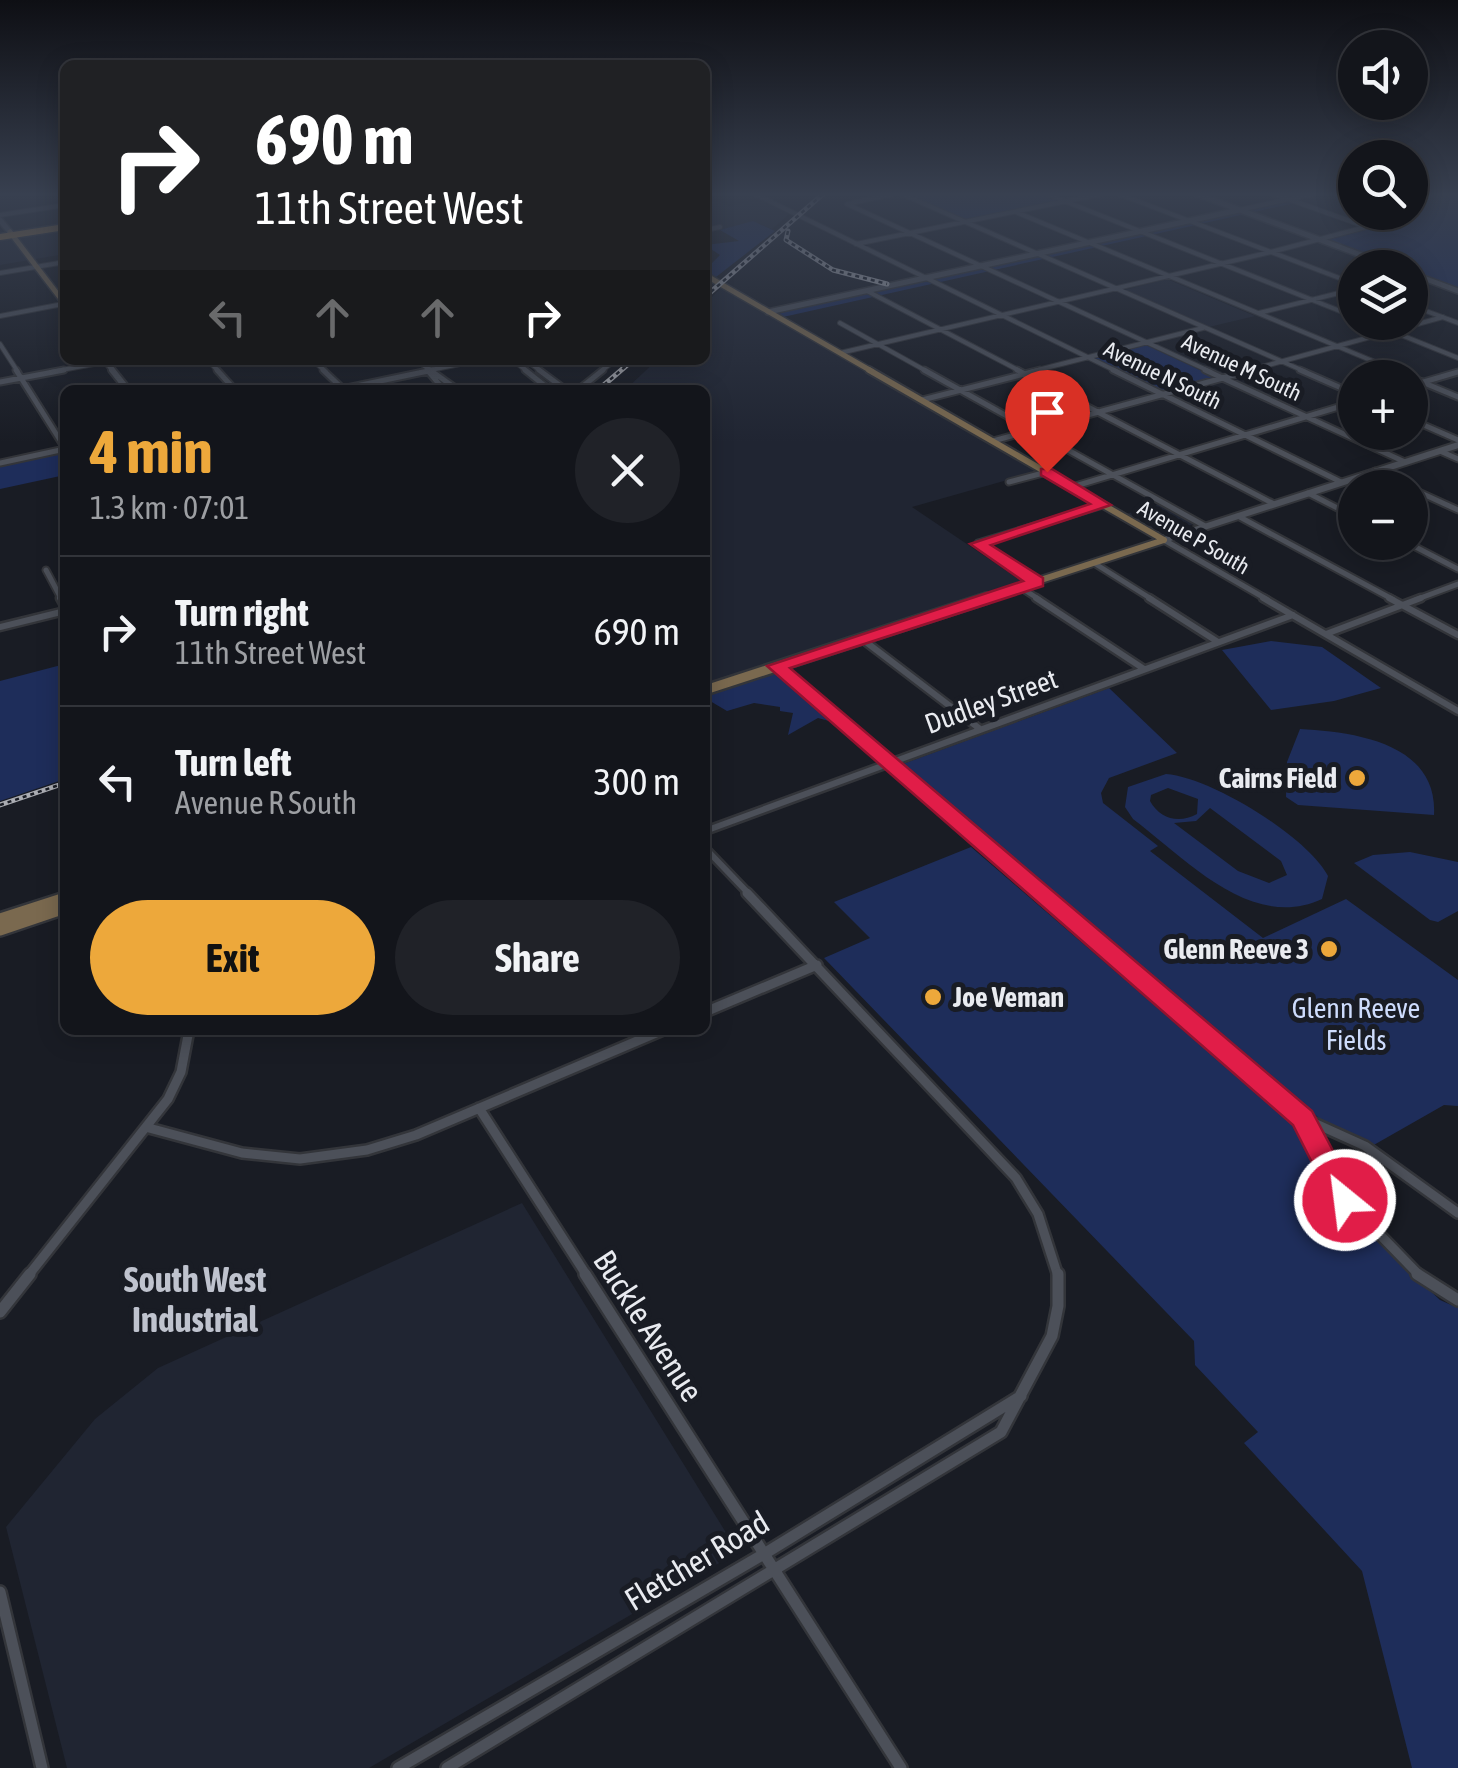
<!DOCTYPE html>
<meta charset="utf-8">
<style>
:root{--surface:#13151b;--page:#202228;--text:#f1f3f6;--muted:#9d9fa3;--line:#32343a;--accent:#eda83b}
body{margin:0;font-family:"Asap Condensed",sans-serif;background:var(--page);color:var(--text);height:100vh;display:flex;flex-direction:column;font-size:38px;white-space:nowrap}
*{box-sizing:border-box;margin:0}
p{font-size:32px;color:var(--muted)}
.icon{flex:none;width:55px;height:55px;fill:none;stroke:currentColor;stroke-width:2;stroke-linecap:round;stroke-linejoin:round}
.map{position:relative;flex:1;overflow:hidden}
.panel{position:absolute;left:60px;top:385px;width:650px;height:650px;display:flex;flex-direction:column;background:var(--surface);border-radius:15px;box-shadow:0 5px 25px #0003,0 0 0 2px var(--line)}
.panel>*{flex:none}
.hud{position:absolute;left:60px;top:60px;width:650px;height:305px;border-radius:15px;box-shadow:0 5px 25px #0003,0 0 0 2px var(--line);background:#202124;color:#fff;overflow:hidden}
.tools{position:absolute;left:1338px;top:30px;display:grid;gap:20px}
.tools a{display:grid;place-items:center;width:90px;height:90px;border-radius:50%;background:var(--surface);box-shadow:0 5px 25px #0003,0 0 0 2px var(--line);font-size:50px}
.pin{position:absolute;display:grid;place-items:center;width:85px;height:85px;color:#fff;margin:-102px -42px;border-radius:50% 50% 50% 0;rotate:-45deg;box-shadow:0 0 10px #0007}
.pin .icon{rotate:45deg}
.me{position:absolute;width:110px;margin:-55px;rotate:331deg;stroke-linejoin:round;filter:drop-shadow(0 0 8px #0008)}
.turn{display:flex;align-items:center;gap:35px;height:210px;padding:0 30px;font-size:45px}
.turn .icon{width:130px;height:130px;stroke-width:2.5}
.turn b{display:block;font-size:70px;line-height:85px}
.lanes{display:flex;align-items:center;height:95px;padding:0 30px;background:#0003;justify-content:center;gap:50px;direction:ltr}
.lanes .off{opacity:.35}
.round{display:grid;place-items:center;flex:none;width:105px;height:105px;border-radius:52px;background:var(--page)}
.head{display:flex;align-items:center;justify-content:space-between;height:170px;padding:0 30px}
h1{font-size:60px;font-weight:700;line-height:75px;color:var(--accent)}
.action{display:flex;gap:20px;margin-top:auto;padding:20px 30px}
.action a{flex:1;height:115px;border-radius:60px;background:var(--accent);color:#111;font-size:40px;font-weight:700;line-height:115px;text-align:center}
.action a+a{background:var(--page);color:var(--text)}
ul{padding:0;list-style:none}
li{display:flex;align-items:center;gap:30px;height:150px;padding:0 30px;border-top:2px solid var(--line)}
li div{flex:1}
li b{display:block;font-size:38px}
li em{font-style:normal}
.map>svg:first-child{display:block}
.built{fill:#202532}
.green{fill:#1e2d5a;fill-rule:evenodd}
.lines{fill:none;stroke-linecap:round;stroke-linejoin:round}
.minor-far4-casing{stroke:#33353a;stroke-width:6}
.minor-far3-casing{stroke:#33353a;stroke-width:9}
.minor-far2-casing{stroke:#33353a;stroke-width:11}
.minor-far1-casing{stroke:#33353a;stroke-width:14}
.minor-casing{stroke:#33353a;stroke-width:16}
.tertiary-far1-casing{stroke:#33353a;stroke-width:8}
.tertiary-casing{stroke:#33353a;stroke-width:10}
.secondary-far3-casing{stroke:#33353a;stroke-width:8}
.secondary-far2-casing{stroke:#33353a;stroke-width:10}
.secondary-far1-casing{stroke:#33353a;stroke-width:14}
.secondary-casing{stroke:#33353a;stroke-width:16}
.primary-casing{stroke:#33353a;stroke-width:9}
.minor-far4{stroke:#4c5059;stroke-width:4}
.minor-far3{stroke:#4c5059;stroke-width:5}
.minor-far2{stroke:#4c5059;stroke-width:6}
.minor-far1{stroke:#4c5059;stroke-width:9}
.minor{stroke:#4c5059;stroke-width:11}
.tertiary-far1{stroke:#4c5059;stroke-width:5}
.tertiary{stroke:#4c5059;stroke-width:6}
.secondary-far3{stroke:#7a694f;stroke-width:5}
.secondary-far2{stroke:#7a694f;stroke-width:6}
.secondary-far1{stroke:#7a694f;stroke-width:9}
.secondary{stroke:#7a694f;stroke-width:11}
.primary{stroke:#a88145;stroke-width:6}
.rail-casing{stroke:#aaacb2;stroke-width:5}
.rail{stroke:#191c24;stroke-width:2.5;stroke-dasharray:4;stroke-linecap:butt}
.route{fill:#e11d48;stroke:#92132f;stroke-width:2.5}
.poi-dot{fill:#eda83b;stroke:#191c24;stroke-width:4}
.labels{text-anchor:middle;stroke-width:10;stroke-linejoin:round;paint-order:stroke}
.far-street-label{font-size:22px;fill:#e9ebf0;stroke:#191c24}
.street-label{font-size:28px;fill:#e9ebf0;stroke:#191c24}
.poi-label{font-size:28px;font-weight:bold;fill:#e9ebf0;stroke:#191c24;text-anchor:end}
.park-label{font-size:28px;fill:#cedcfc;stroke:#191c24}
.near-street-label{font-size:32px;fill:#e9ebf0;stroke:#191c24}
.near-neighbourhood-label{font-size:35px;font-weight:bold;fill:#bfc3ce;stroke:#191c24}
</style>
<div class="map">
<svg width="1458" height="1768" viewBox="0 0 1458 1768">
<rect width="100%" height="100%" fill="#191c24"/>
<path class="built" d="M761 200 789 214 772 229 758 223 720 230 705 222V204L718 201 729 206Z
M65 228V241L59 243 65 254 0 265V238Z
M1167 279 1255 316 1209 327 1124 290Z
M721 288 1039 471 912 507 1023 582 705 686V390H625L657 360H705V304Z
M1159 504 1194 523V524L1163 535 1126 514Z
M522 1203 738 1552 369 1768H67L6 1527 95 1419 158 1368Z"/>
<path class="green" d="M908 194H1044L1059 201 969 220 950 216Z
M1410 194H1458V289L1327 240 1369 227 1384 213 1410 212Z
M1288 202 1295 203 783 317 778 313Z
M753 221 775 231 716 277 705 270 720 255 705 245 739 241 720 230Z
M1146 345 1213 376 1214 377 1161 392 1094 359Z
M62 452 65 475 0 489V466Z
M1271 641 1322 647 1381 688 1334 701 1271 710 1222 650Z
M65 664V779L0 801V681Z
M763 671 775 673 829 721 818 718 788 735 793 713 780 711V707L754 703 727 711 705 698Z
M1109 688 1177 753 1109 778 1101 793 1103 803 1158 846 1150 851 1263 938 1346 899 1458 980V1106L1444 1105 1372 1146 1325 1123 900 765Z
M1300 729C1355 732 1438 743 1434 815L1298 805 1286 797 1287 762Z
M1166 774C1210 777 1307 836 1328 876L1322 899C1251 932 1185 858 1133 819L1125 807 1128 787ZM1168 788 1198 799 1197 814C1179 824 1160 819 1150 801L1151 795ZM1210 808 1281 861 1287 875 1269 883 1238 871 1174 823 1196 821Z
M971 847 1283 1116 1311 1142 1327 1180 1353 1218 1440 1300 1458 1308V1768H1412L1362 1571 1244 1443 1258 1432 1195 1365 1194 1341 824 958 870 938 834 902Z
M1410 852 1458 862V911L1438 922 1430 920 1354 863 1373 855Z"/>
<g class="lines">
<g class="minor-far4-casing">
<path id="minor-far4" d="M61 194 65 198
M755 194 1118 372
M902 194 1306 372
M1047 194 1355 317
M1119 194 1355 284
M1274 194 1364 226
M847 204 1211 372
M847 204 893 194
M1239 210 1313 194
M1016 212 1399 372
M0 215 65 205
M705 230 720 227
M856 244 1101 194
M0 273 65 262
M867 291 1022 372
M1410 305 1458 323
M1259 313 1355 289
M0 316 63 304
M1369 322 1458 358
M840 323 928 372
M0 344 18 372
M840 353 1271 252 1366 227 1382 212
M208 360 219 372
M313 360 326 372
M416 360 433 372
M513 360 528 372
M526 360 542 372
M51 372 115 360
M421 372 479 360
M600 372 614 361
M1030 372 1203 328
M1243 372 1443 317"/>
</g>
<g class="minor-far3-casing">
<path id="minor-far3" d="M16 370 65 448
M217 370 235 390
M323 370 342 388
M430 370 458 390
M525 370 550 390
M539 370 566 390
M924 370 1205 526
M1017 370 1274 504
M1113 370 1341 482
M1205 370 1405 462
M1300 370 1355 394
M1393 370 1458 397
M428 371 444 390
M0 382 64 370
M1410 386 1458 372
M337 390 433 370
M578 390 603 370
M922 400 1040 370
M1410 419 1458 440
M993 441 1252 370
M1440 451 1458 459
M0 463 65 449
M1375 471 1410 488
M1009 482 1047 472
M1072 487 1355 402
M1410 488 1458 510
M1308 493 1355 517
M1238 516 1394 600
M1164 540 1268 600
M1406 542 1458 569
M978 543 1103 505
M978 543 1037 582
M1094 563 1153 600
M46 570 62 600
M1020 587 1040 600
M1415 600 1458 584"/>
</g>
<g class="minor-far2-casing">
<path id="minor-far2" d="M60 598 65 607
M1036 598 1144 669
M1149 598 1218 642
M1263 598 1458 711
M1389 598 1458 635
M0 627 65 611
M1326 634 1421 598
M862 639 980 729
M776 666 1043 895
M705 831 1293 615
M705 848 750 895"/>
</g>
<g class="minor-far1-casing">
<path id="minor-far1" d="M747 893 1016 1178 1038 1214 1058 1276
M1040 893 1303 1118 1365 1146 1458 1213
M705 1012 817 965
M479 1108 587 1276
M1303 1118 1356 1210 1420 1276
M149 1128 242 1153 300 1159 367 1150 416 1135 663 1030
M28 1276 168 1099 181 1072 189 1030"/>
</g>
<g class="minor-casing">
<path id="minor" d="M585 1274 901 1768
M1417 1274 1458 1300
M0 1312 30 1274
M0 1592 42 1768
M398 1768 764 1554 1021 1396
M447 1768 1001 1432 1052 1336 1058 1306V1274"/>
</g>
<g class="tertiary-far1-casing">
<path id="tertiary-far1" d="M1197 194 1396 268
M0 220 10 232
M1410 273 1458 291
M768 312 1239 210
M105 360 114 372"/>
</g>
<g class="tertiary-casing">
<path id="tertiary" d="M112 370 128 390
M1164 540 1458 445"/>
</g>
<g class="secondary-far3-casing">
<path id="secondary-far3" d="M10 232 65 304
M705 275 873 372"/>
</g>
<g class="secondary-far2-casing">
<path id="secondary-far2" d="M869 370 1164 540
M979 600 1164 540"/>
</g>
<g class="secondary-far1-casing">
<path id="secondary-far1" d="M705 690 987 598"/>
</g>
<g class="secondary-casing">
<path id="secondary" d="M0 919 65 898
M0 930 65 908"/>
</g>
<g class="primary-casing">
<path id="primary" d="M0 237 65 227"/>
</g>
<use href="#minor-far4" class="minor-far4"/>
<use href="#minor-far3" class="minor-far3"/>
<use href="#minor-far2" class="minor-far2"/>
<use href="#minor-far1" class="minor-far1"/>
<use href="#minor" class="minor"/>
<use href="#tertiary-far1" class="tertiary-far1"/>
<use href="#tertiary" class="tertiary"/>
<use href="#secondary-far3" class="secondary-far3"/>
<use href="#secondary-far2" class="secondary-far2"/>
<use href="#secondary-far1" class="secondary-far1"/>
<use href="#secondary" class="secondary"/>
<use href="#primary" class="primary"/>
<g class="rail-casing">
<path id="rail" d="M788 231 786 240 833 270 887 284
M705 297 823 194
M598 390 633 360
M0 805 65 783"/>
</g>
<use href="#rail" class="rail"/>
</g>
<linearGradient id="sky" x2="0" y2="1"><stop stop-color="#0e0f14"/><stop offset="0.44" stop-color="#384050"/><stop offset="1" stop-color="#384050" stop-opacity="0"/></linearGradient>
<rect width="1458" height="442" fill="url(#sky)"/>
<path class="route" d="M1041 469H1052L1111 505 991 545 1043 578V586L790 668 1312 1111 1359 1200 1355 1208H1335L1293 1125 767 666 1023 581 970 544 1090 504 1041 475Z"/>
<g class="poi-dot">
<circle cx="1357" cy="778" r="10"/>
<circle cx="1329" cy="949" r="10"/>
<circle cx="933" cy="997" r="10"/>
</g>
<g class="labels">
<g class="far-street-label">
<text transform="translate(1242 367) rotate(25)" y="8">Avenue M South</text>
<text transform="translate(1163 375) rotate(26)" y="8">Avenue N South</text>
<text transform="translate(1194 537) rotate(30)" y="8">Avenue P South</text>
</g>
<g class="street-label">
<text transform="translate(991 701) rotate(-20)" y="10">Dudley Street</text>
</g>
<g class="poi-label">
<text x="1337" y="788">Cairns Field</text>
<text x="1309" y="959">Glenn Reeve 3</text>
<text x="953" y="1007" text-anchor="start">Joe Veman</text>
</g>
<g class="park-label">
<text x="1356" y="1018">Glenn Reeve<tspan x="1356" dy="32">Fields</tspan></text>
</g>
<g class="near-street-label">
<text transform="translate(648 1326) rotate(57)" y="11">Buckle Avenue</text>
<text transform="translate(697 1561) rotate(-31)" y="11">Fletcher Road</text>
</g>
<g class="near-neighbourhood-label">
<text x="195" y="1292">South West<tspan x="195" dy="40">Industrial</tspan></text>
</g>
</g>
</svg>
<div class="tools">
<a><svg class="icon" aria-label="sound" viewBox="0 0 24 24"><path d="M4 9h4l5-4v14l-5-4H4zM17 9q2 3 0 6"/></svg></a>
<a><svg class="icon" aria-label="search" viewBox="0 0 24 24"><circle cx="10" cy="10" r="6"/><path d="M15 15l6 6"/></svg></a>
<a><svg class="icon" aria-label="layers" viewBox="0 0 24 24"><path d="M12 4l9 5-9 5-9-5zM3 14l9 5 9-5"/></svg></a>
<a>+</a>
<a>−</a>
</div>
<div class="pin" style="left:1047px;top:472px;background:#d93025"><svg class="icon" aria-label="arrive" viewBox="0 0 24 24"><path d="M6 21V4h12l-3 4 3 4H6"/></svg></div>
<svg class="me" style="left:1345px;top:1200px" viewBox="-20 -20 40 40"><circle r="17" fill="#e11d48" stroke="#fff" stroke-width="3"/><path d="M0-11L8 9 0 5-8 9z" fill="#fff"/></svg>
<div class="hud">
<div class="turn"><svg class="icon" aria-label="right" viewBox="0 0 24 24"><path d="M7 20v-9h11M14 6l5 5-5 5"/></svg><div><b>690 m</b>11th Street West</div></div>
<div class="lanes"><svg class="icon off" aria-label="left" viewBox="0 0 24 24"><path d="M17 20v-9H6M10 6l-5 5 5 5"/></svg><svg class="icon off" aria-label="ahead" viewBox="0 0 24 24"><path d="M12 20V5M6 11l6-6 6 6"/></svg><svg class="icon off" aria-label="ahead" viewBox="0 0 24 24"><path d="M12 20V5M6 11l6-6 6 6"/></svg><svg class="icon" aria-label="right" viewBox="0 0 24 24"><path d="M7 20v-9h11M14 6l5 5-5 5"/></svg></div>
</div>
<section class="panel">
<div class="head"><div><h1>4 min</h1><p>1.3 km · 07:01</p></div><a class="round"><svg class="icon" aria-label="close" viewBox="0 0 24 24"><path d="M6 6l12 12M18 6L6 18"/></svg></a></div>
<ul>
<li><svg class="icon" aria-label="right" viewBox="0 0 24 24"><path d="M7 20v-9h11M14 6l5 5-5 5"/></svg><div><b>Turn right</b><p>11th Street West</p></div><em>690 m</em></li>
<li><svg class="icon" aria-label="left" viewBox="0 0 24 24"><path d="M17 20v-9H6M10 6l-5 5 5 5"/></svg><div><b>Turn left</b><p>Avenue R South</p></div><em>300 m</em></li>
</ul>
<div class="action"><a>Exit</a><a>Share</a></div>
</section>
</div>
